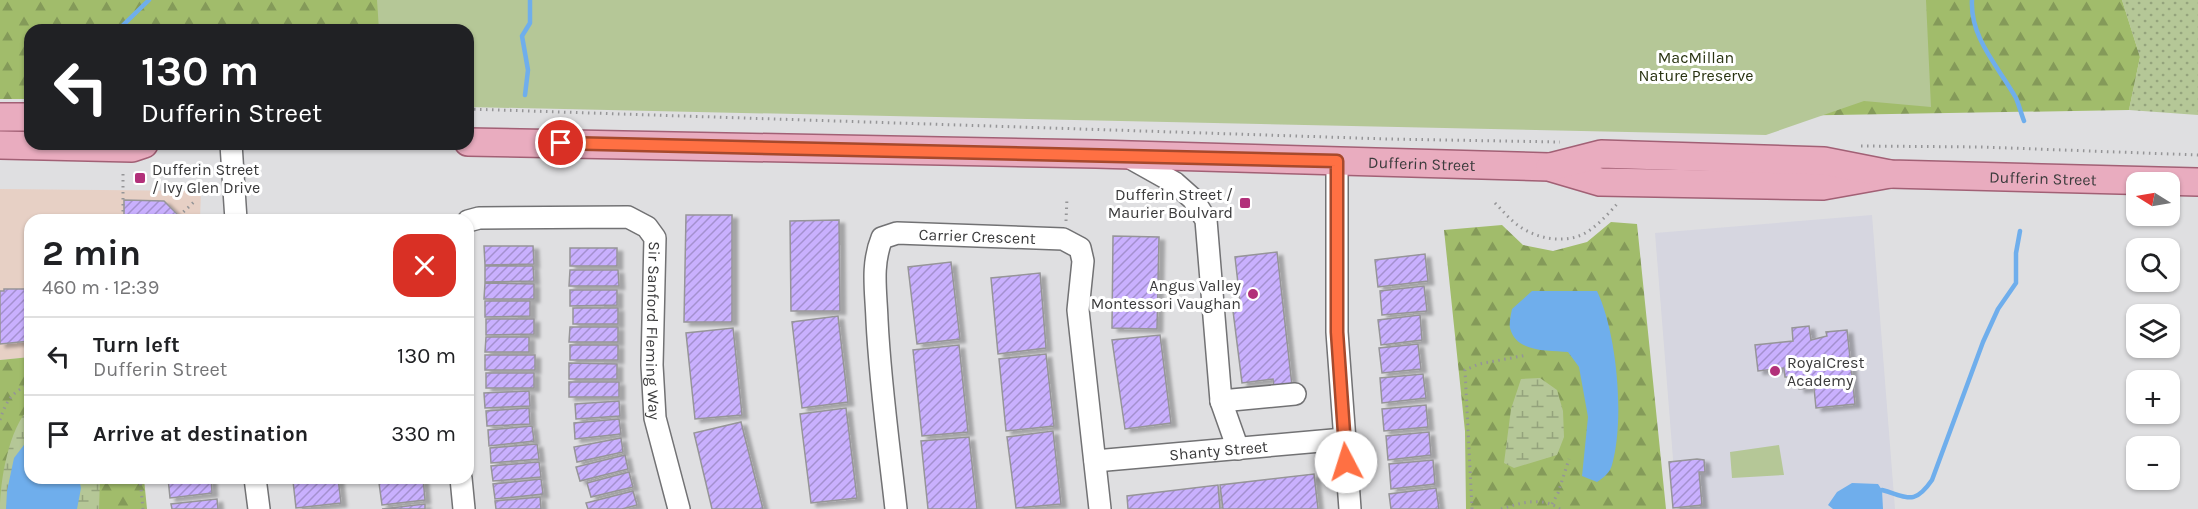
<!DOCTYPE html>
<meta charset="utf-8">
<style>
:root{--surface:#fff;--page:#f2f2f2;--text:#202124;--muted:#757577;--line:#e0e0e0}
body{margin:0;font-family:Karla,sans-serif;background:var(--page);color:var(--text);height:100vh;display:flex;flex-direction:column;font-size:22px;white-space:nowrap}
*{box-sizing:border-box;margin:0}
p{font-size:20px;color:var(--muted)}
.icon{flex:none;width:33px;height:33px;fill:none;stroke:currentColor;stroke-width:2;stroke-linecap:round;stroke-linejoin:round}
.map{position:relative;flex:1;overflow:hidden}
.panel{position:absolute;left:24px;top:214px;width:450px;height:270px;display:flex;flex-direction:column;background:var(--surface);border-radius:18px;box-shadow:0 2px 4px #0004}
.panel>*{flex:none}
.top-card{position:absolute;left:24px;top:24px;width:450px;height:126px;border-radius:18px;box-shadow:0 2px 4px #0004;background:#202124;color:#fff;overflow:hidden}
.needle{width:39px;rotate:281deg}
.tools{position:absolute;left:2126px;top:172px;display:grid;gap:12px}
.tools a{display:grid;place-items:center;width:54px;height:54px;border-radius:12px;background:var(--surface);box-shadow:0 2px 4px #0004;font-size:30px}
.pin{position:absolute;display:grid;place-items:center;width:51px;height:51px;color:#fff;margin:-26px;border:3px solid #fff;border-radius:50%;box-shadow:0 2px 6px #0007}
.me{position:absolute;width:66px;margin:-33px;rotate:355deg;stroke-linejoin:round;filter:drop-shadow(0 0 4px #0008)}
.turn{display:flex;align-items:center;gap:21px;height:126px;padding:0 18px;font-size:27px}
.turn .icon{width:78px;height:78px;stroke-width:2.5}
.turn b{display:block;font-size:42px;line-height:51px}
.round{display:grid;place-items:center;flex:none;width:63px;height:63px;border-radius:18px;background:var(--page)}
.summary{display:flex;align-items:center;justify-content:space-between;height:102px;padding:0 18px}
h1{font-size:36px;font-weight:700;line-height:45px}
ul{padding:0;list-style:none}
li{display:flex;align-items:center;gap:18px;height:78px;padding:0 18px;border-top:2px solid var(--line)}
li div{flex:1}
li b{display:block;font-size:22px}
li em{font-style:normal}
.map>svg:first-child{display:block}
.commercial{fill:#e7d0c5}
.built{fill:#d6d6e0}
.grass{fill:url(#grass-dots)}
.forest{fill:url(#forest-firs)}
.wetland{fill:url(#wetland-marsh)}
.park{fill:#b5c797}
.water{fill:#6faeec}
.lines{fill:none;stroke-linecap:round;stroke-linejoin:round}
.stream{stroke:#6faeec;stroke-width:4.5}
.building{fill:url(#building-hatch);stroke:#969598;stroke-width:1.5;filter:url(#shadow)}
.minor-casing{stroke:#727274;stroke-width:24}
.major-casing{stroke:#a26075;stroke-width:30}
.path{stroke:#959597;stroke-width:3;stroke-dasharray:1.5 4.5;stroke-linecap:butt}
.minor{stroke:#fff;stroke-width:21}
.major{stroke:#e9acbf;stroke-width:27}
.route-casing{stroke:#a6492c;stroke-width:15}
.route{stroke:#ff7043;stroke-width:10}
.poi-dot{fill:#b2307a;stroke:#fff;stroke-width:2}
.labels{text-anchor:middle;stroke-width:6;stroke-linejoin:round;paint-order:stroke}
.park-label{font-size:16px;fill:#293311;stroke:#fff}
.street-label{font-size:16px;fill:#3b3b3c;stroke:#fff}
.poi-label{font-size:16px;fill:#3b3b3c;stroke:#fff;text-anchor:start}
</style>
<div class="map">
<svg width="2198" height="509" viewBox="0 0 2198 509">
<defs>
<pattern id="grass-dots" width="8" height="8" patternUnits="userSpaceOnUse" patternTransform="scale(1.5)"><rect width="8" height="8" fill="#b5c797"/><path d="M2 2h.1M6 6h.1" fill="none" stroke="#94a37c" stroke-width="1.8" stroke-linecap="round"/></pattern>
<pattern id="forest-firs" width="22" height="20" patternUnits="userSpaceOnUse" patternTransform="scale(1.5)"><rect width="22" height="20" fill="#a1bc6b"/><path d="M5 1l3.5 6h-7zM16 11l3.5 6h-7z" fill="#849a59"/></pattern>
<pattern id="wetland-marsh" width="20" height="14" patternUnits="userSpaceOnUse" patternTransform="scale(1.5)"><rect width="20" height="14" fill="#b5c797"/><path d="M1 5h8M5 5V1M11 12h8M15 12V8" fill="none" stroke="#94a37c"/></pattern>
<pattern id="building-hatch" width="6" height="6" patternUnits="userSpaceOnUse" patternTransform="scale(1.5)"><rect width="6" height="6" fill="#c9b0fe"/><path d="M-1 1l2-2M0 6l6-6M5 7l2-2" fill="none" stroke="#a490cf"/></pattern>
<filter id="shadow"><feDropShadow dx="5.5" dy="3.5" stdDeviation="1.5" flood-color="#0004"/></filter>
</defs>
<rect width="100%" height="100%" fill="#dfdfe1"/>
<path class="commercial" d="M0 189 201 191 200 220H30V357L0 360Z"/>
<path class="built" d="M1872 215 1895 509H1677L1655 233Z"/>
<path class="grass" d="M2122 0H2198V115L2129 110 2140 57Z"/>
<path class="forest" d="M0 0H2122L2140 57 2129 110 1599 119 468 30H30V99H0Z
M1611 222 1637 224 1666 509H1466L1465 431 1444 230 1502 225 1523 245 1553 251 1587 242Z
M30 357V478L144 479 147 509H0V360Z"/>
<path class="wetland" d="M1540 378 1557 390 1563 411 1564 437 1557 455 1514 468 1504 463 1511 409 1521 379Z
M30 407V456L9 509H0C0 480 9 428 30 407Z
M64 479H100L99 509H67Z"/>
<path class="park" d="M377 0H1926L1931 107 1864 101 1766 135 468 107V30H379Z
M1779 445 1784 475 1732 478 1730 452Z"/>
<path class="water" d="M1532 291H1597C1617 333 1625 419 1612 465 1610 473 1603 478 1597 482L1582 476 1588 417 1579 367 1568 352C1549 350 1516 353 1510 328 1509 323 1511 314 1512 309Z
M30 437V478L79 479 81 488 77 509H6L7 491 14 458Z
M1852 483 1878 484 1882 490 1883 509H1833L1828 505 1837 492Z"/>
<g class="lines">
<path class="stream" d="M1972 0C1970 38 1998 66 2016 98 2019 105 2021 113 2024 121
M118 30 149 0
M525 95 528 70 522 36 530 23V0
M1882 490C1908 497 1914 506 1932 480L1983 342 1998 309 2016 283V253L2020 231"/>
</g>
<path class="building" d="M124 200 164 201 183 220H124Z
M370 215H420V220H370Z
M686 215H732V322H684Z
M839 220 840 311H791L790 221Z
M1113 236 1159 237 1157 329 1112 328Z
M484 246H533L534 264 485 265Z
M570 248H617V266H570Z
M1277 252 1292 386 1274 388 1273 379 1242 383 1233 311 1241 310 1235 257Z
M1425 254 1428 281 1378 287 1375 260Z
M951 262 960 339 917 344 908 267Z
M485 266H533L534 281 485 282Z
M570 270H618L619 286H569Z
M1040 273 1046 348 998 354 991 278Z
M485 283 534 284V299H484Z
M1424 286 1427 311 1382 315 1380 291Z
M4 289H30V341L0 344V291H4Z
M570 290H617V305L570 306Z
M485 301H530V316L485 317Z
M573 308H618V324H573Z
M1420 315 1422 340 1381 345 1378 320Z
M838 316 848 402 802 408 792 322Z
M486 319H534V334L486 335Z
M1809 326 1811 340 1827 336 1826 332 1847 330 1855 404 1816 408 1814 388 1799 389 1798 380 1789 381V377H1785L1784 368 1758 371 1755 345 1793 341 1792 328Z
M570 327H618V342H569Z
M733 328 742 415 695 419 686 333Z
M1160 335 1171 423 1125 429 1112 340Z
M486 337H529V352H485Z
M1418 344 1421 369 1382 373 1379 348Z
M570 345H618V360H570Z
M959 345 968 432 922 436 913 350Z
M1046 354 1054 426 1006 431 999 359Z
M485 355H535V370H485Z
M569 363 617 364V379H569Z
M486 373H534V388H486Z
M1423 374 1426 398 1382 403 1380 378Z
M569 382H619V397H569Z
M529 391 530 406 485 408 484 393Z
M619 401 620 416 576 419 575 404Z
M1426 405 1428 427 1384 431 1382 409Z
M529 408 530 424 487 426 486 411Z
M846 408 857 498 811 503 800 414Z
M619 419 621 434 575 439 574 423Z
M741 422 763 509H712L694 433Z
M532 426 534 441 489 446 488 430Z
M1053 431 1061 504 1016 508 1007 437Z
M1429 432 1431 455 1388 460 1386 436Z
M969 437 977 509H928L921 441Z
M621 438 623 452 577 462 574 447Z
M537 444 539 459 491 463 490 448Z
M625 455 628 469 580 481 576 467Z
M1697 459 1704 460 1705 472H1699L1702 505 1673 508 1669 462Z
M1433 460 1435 484 1391 489 1389 464Z
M539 462 541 477 493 481 491 466Z
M629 472 633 487 591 497 587 483Z
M1314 474 1318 509H1223L1220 485Z
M168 478H211L212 493 170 498Z
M313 478H338L341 503 296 508 293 481Z
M423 478 425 500 382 505 379 483Z
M541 479 543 494 495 499 493 484Z
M1218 485 1220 509H1128L1127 496Z
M1436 488 1439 509H1391L1389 494Z
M633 491 637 505 622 509H588L586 503Z
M540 497 541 509H496L495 501Z
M217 499 218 509H172L171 504Z
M425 504V509H382Z"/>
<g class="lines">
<g class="minor-casing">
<g id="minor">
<path d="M231 144 236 220"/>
<path d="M1125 155 1175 183 1193 199 1206 220 1221 401 1238 449"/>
<path d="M1337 161V332L1350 509"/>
<path id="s1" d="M468 221 479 218 628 217 647 227 655 238 652 365 655 418 679 509"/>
<path d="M1221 401 1295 394"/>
<path id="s2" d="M1095 461 1344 439"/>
<path d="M255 478 259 509"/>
<path d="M461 478 464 509"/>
<path id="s3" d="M896 509C889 446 880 383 877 320 876 291 871 265 882 238L897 233 1063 239 1080 248 1083 261 1078 310 1100 509"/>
</g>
</g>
<g class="major-casing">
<g id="major">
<path d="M0 117H30"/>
<path id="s4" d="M468 142 1096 154 1549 167 1600 182 1823 186 1890 174"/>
<path d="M0 145 132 148 144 144"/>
<path id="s5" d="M1550 167 1601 154 1824 161 1890 174 2198 182"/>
</g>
</g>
<path class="path" d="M468 109 1388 139 1560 142
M1861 146 1982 147 2198 155
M123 174V220
M1495 203C1503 211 1510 220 1519 226 1538 240 1570 245 1590 230 1600 223 1609 213 1617 204
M179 216 194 202
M1066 221 1067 198
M0 420C6 401 12 392 30 384
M140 478 143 509
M1552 504 1558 493 1569 459
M1472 509 1465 370 1479 364 1527 355
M1501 509C1521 503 1541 496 1560 509"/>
<use href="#minor" class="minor"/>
<use href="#major" class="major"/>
</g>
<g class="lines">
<g class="route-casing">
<path id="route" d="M561 143 1337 161V332L1346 462"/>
</g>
<use href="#route" class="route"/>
</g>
<g class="poi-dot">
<rect x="134" y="172" width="12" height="12" rx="3"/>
<rect x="1239" y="197" width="12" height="12" rx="3"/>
<circle cx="1253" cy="294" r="6"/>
<circle cx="1775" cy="371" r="6"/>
</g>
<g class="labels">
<g class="park-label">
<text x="1696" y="63">MacMillan<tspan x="1696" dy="18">Nature Preserve</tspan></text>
</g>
<g class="street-label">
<text dy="6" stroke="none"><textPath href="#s4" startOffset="954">Dufferin Street</textPath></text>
<text dy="6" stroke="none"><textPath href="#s5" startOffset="496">Dufferin Street</textPath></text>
<text dy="6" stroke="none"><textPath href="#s3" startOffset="369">Carrier Crescent</textPath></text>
<text dy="6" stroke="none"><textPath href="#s1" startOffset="288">Sir Sanford Fleming Way</textPath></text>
<text dy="6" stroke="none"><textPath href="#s2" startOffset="124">Shanty Street</textPath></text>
</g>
<g class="poi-label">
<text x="152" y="175">Dufferin Street<tspan x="152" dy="18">/ Ivy Glen Drive</tspan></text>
<text x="1233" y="200" text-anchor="end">Dufferin Street /<tspan x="1233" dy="18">Maurier Boulvard</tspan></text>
<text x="1241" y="291" text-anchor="end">Angus Valley<tspan x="1241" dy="18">Montessori Vaughan</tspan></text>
<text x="1787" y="368">RoyalCrest<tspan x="1787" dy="18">Academy</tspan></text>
</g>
</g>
</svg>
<div class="tools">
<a><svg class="needle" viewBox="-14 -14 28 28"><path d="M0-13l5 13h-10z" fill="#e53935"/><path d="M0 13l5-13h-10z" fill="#757577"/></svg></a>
<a><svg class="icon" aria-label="search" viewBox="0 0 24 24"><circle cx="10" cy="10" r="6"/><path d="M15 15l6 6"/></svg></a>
<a><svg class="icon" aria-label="layers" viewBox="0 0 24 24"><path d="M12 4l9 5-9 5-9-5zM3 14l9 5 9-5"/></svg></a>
<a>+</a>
<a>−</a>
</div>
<div class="pin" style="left:561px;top:143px;background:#d93025"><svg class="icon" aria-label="arrive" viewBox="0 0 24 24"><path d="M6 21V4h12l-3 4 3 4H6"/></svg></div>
<svg class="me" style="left:1346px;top:462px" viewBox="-20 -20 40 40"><circle r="19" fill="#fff"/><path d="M0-13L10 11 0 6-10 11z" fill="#ff7043"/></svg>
<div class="top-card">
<div class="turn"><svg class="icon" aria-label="left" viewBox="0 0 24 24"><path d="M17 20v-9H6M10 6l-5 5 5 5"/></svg><div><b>130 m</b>Dufferin Street</div></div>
</div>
<section class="panel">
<div class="summary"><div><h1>2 min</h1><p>460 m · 12:39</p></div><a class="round" style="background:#d93025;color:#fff"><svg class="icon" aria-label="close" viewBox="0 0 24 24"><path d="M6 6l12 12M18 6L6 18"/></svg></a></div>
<ul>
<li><svg class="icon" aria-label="left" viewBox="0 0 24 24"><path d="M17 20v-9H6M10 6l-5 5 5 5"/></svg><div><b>Turn left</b><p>Dufferin Street</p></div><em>130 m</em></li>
<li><svg class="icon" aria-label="arrive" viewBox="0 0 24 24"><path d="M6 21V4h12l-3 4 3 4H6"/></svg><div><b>Arrive at destination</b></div><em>330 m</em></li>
</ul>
</section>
</div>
